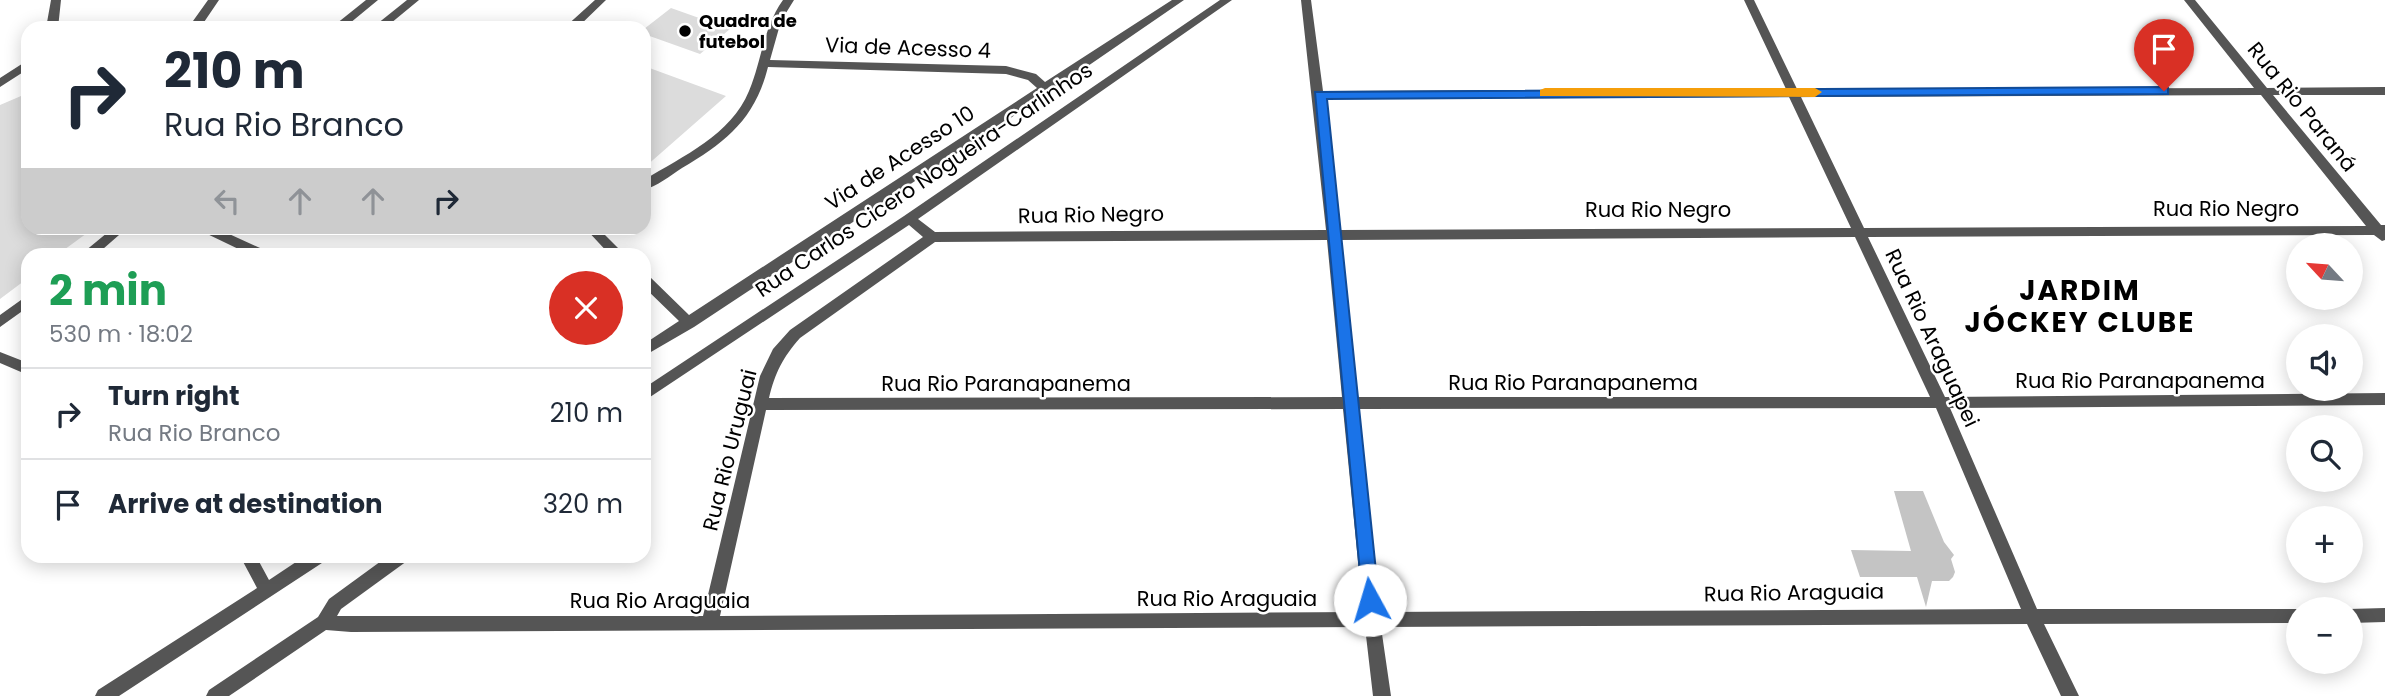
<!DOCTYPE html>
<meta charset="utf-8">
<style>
:root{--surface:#fff;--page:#f6f6f7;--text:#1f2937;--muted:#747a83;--line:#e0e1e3}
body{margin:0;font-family:Poppins,sans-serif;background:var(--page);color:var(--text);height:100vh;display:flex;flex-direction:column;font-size:26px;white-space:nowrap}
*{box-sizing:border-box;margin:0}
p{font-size:23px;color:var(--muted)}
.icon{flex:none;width:38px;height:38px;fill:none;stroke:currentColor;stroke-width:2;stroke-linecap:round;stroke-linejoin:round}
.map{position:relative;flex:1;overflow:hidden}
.drawer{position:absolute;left:21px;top:248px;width:630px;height:315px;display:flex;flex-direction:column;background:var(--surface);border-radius:21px;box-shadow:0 4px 18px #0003}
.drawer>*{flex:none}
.banner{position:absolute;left:21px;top:21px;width:630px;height:214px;border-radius:21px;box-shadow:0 4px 18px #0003;background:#fff;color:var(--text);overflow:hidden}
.needle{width:46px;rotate:296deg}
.controls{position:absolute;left:2286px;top:233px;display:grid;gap:14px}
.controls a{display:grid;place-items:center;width:77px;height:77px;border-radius:50%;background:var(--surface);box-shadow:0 4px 18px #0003;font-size:35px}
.pin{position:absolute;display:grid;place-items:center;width:60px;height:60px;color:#fff;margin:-72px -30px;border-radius:50% 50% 50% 0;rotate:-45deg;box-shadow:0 0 7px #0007}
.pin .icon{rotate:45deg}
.me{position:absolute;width:77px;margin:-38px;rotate:354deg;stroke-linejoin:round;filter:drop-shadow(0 0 5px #0008)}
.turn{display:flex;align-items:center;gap:24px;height:147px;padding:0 28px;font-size:32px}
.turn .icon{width:91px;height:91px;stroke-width:2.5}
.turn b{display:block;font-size:49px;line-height:60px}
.lanes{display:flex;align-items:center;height:66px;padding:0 28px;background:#0003;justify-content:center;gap:35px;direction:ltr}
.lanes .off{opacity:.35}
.round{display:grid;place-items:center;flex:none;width:74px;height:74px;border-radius:37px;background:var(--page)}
.overview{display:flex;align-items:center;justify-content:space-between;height:119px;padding:0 28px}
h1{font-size:42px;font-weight:700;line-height:52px;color:#1e9e55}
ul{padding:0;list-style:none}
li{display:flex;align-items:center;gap:21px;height:91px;padding:0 28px;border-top:2px solid var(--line)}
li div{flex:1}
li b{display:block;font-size:26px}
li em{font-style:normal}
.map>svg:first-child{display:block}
.green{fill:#dcdcdc}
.building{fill:#c4c4c4}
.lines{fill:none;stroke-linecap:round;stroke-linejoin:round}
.street{fill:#555;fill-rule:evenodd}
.route{fill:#1a73e8;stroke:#114b97;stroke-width:2}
.slow{fill:#f59e0b}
.poi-dot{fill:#000;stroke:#fff;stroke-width:2.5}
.labels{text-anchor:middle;stroke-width:5;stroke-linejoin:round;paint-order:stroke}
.far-poi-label{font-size:18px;font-weight:bold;fill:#000;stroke:#fff;text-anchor:start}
.street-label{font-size:21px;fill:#000;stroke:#fff}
.district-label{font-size:28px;font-weight:bold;letter-spacing:2px;fill:#000;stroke:#fff}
</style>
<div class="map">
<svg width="2385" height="696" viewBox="0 0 2385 696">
<rect width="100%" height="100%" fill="#fff"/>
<path class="green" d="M671 8 730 29 700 54 644 34V29Z
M644 66 726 96 645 167H644Z
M28 93V228H94L57 255 28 256V278L0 299V105Z"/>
<path class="building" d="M1894 491H1923L1944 542 1954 555 1951 559 1955 572 1953 577 1949 581H1932L1926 607 1917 577H1860L1851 550 1911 551Z"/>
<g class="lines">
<path class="street" d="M51 0H61L58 28H46Z
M208 0H219L200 28H188Z
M366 0H378L344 28H331Z
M407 0H419L385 28H372Z
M595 0H606L577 28H564Z
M783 0H794L781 21 770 60 1006 66 1036 74 1045 82 1172 0H1184L1050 92 694 327 644 356V344L679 321 644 287V274L649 276 689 315 1037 88 1028 80 1006 74 768 67C755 119 726 142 682 168 670 176 657 186 644 190V180C683 156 731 135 749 91 762 60 763 28 783 0Z
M1220 0H1232L918 219 935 232 1326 230 1301 0H1311L1323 91 1786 89 1744 0H1754L1797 89 2254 88 2184 0H2195L2267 88 2385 87V95H2273L2381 225H2385V240L2382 241 2374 235 1868 237 1945 397 2385 393V405L1950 408 2037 609H2298V623L2044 624 2079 696H2061L2027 624 1381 627 1391 696H1373L1365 627 351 632 326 630 229 696H206L209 690 318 617 329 599 388 556H409L407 561 341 609 337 616H703L760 376 773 349 790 330 923 237 909 225 644 401V388L904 216ZM2261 95 2366 226 1864 228 1801 97ZM1789 97 1851 228 1339 230 1324 99ZM1855 237 1930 397H1356L1340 240ZM1327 240 1342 397 769 398C775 373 783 357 800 338L935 242ZM1936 408 2021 609 1379 612 1357 409ZM1343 409 1363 612 720 616 766 410Z
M28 60V69L0 87V78Z
M113 228H127L95 256H79Z
M200 228H216L271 253 272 256H253L201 231Z
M585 228H598L626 256H611Z
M28 295V307L0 327V315Z
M0 352 28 363V375L0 363Z
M240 556H256L269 580 305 556H327L325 561 119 696H95L98 690 257 588Z
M2385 608V622L2350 623 2349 609Z"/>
</g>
<path class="route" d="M2164 87 2168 88V94L1327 99 1379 600 1376 605 1370 608 1363 605 1315 92Z"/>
<path class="slow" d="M1545 88H1815L1822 92 1815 97 1540 96V90Z"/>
<circle class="poi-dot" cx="685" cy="31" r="7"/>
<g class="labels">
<g class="far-poi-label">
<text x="699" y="27">Quadra de<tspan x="699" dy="21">futebol</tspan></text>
</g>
<g class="street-label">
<text transform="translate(908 48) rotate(2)" y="7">Via de Acesso 4</text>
<text transform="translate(2302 107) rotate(51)" y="7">Rua Rio Paraná</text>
<text transform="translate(900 158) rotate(-33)" y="7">Via de Acesso 10</text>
<text transform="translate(924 180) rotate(-34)" y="7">Rua Carlos Cicero Nogueira-Carlinhos</text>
<text x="2226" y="216">Rua Rio Negro</text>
<text x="1658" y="217">Rua Rio Negro</text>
<text transform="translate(1091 215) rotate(-1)" y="7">Rua Rio Negro</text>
<text transform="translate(1932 338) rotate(65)" y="7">Rua Rio Araguapei</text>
<text x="2140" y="388">Rua Rio Paranapanema</text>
<text x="1573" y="390">Rua Rio Paranapanema</text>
<text x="1006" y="391">Rua Rio Paranapanema</text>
<text transform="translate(730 450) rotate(-76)" y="7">Rua Rio Uruguai</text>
<text transform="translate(1794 593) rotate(-1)" y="7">Rua Rio Araguaia</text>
<text x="1227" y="606">Rua Rio Araguaia</text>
<text x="660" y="608">Rua Rio Araguaia</text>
</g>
<g class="district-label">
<text x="2080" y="300">JARDIM<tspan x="2080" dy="32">JÓCKEY CLUBE</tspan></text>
</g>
</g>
</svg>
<div class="controls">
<a><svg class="needle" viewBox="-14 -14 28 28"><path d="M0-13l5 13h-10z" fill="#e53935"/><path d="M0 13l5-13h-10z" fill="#747a83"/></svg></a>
<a><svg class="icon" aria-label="sound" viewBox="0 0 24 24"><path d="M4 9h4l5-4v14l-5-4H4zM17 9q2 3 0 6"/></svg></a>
<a><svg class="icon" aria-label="search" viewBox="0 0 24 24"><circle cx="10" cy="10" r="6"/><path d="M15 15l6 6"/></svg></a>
<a>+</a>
<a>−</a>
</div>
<div class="pin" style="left:2164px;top:91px;background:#d93025"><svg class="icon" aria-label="arrive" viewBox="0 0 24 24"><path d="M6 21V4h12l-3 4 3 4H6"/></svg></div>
<svg class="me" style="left:1370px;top:600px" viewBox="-20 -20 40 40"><circle r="19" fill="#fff"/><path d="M0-13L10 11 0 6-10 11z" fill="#1a73e8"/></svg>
<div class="banner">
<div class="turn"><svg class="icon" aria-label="right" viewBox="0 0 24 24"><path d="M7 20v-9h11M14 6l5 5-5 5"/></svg><div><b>210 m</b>Rua Rio Branco</div></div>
<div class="lanes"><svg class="icon off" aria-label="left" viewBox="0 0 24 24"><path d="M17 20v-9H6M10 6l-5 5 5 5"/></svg><svg class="icon off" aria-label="ahead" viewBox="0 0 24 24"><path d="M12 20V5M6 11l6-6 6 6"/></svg><svg class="icon off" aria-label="ahead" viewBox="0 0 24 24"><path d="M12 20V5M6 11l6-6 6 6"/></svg><svg class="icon" aria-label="right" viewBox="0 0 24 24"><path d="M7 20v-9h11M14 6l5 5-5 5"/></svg></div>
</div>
<section class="drawer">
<div class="overview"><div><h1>2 min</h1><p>530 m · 18:02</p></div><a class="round" style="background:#d93025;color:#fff"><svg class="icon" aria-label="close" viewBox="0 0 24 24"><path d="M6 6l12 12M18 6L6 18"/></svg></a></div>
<ul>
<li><svg class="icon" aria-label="right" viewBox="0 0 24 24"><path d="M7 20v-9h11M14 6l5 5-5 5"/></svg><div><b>Turn right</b><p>Rua Rio Branco</p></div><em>210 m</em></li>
<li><svg class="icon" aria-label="arrive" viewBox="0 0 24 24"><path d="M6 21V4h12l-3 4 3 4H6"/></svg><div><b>Arrive at destination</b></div><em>320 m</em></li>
</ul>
</section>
</div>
